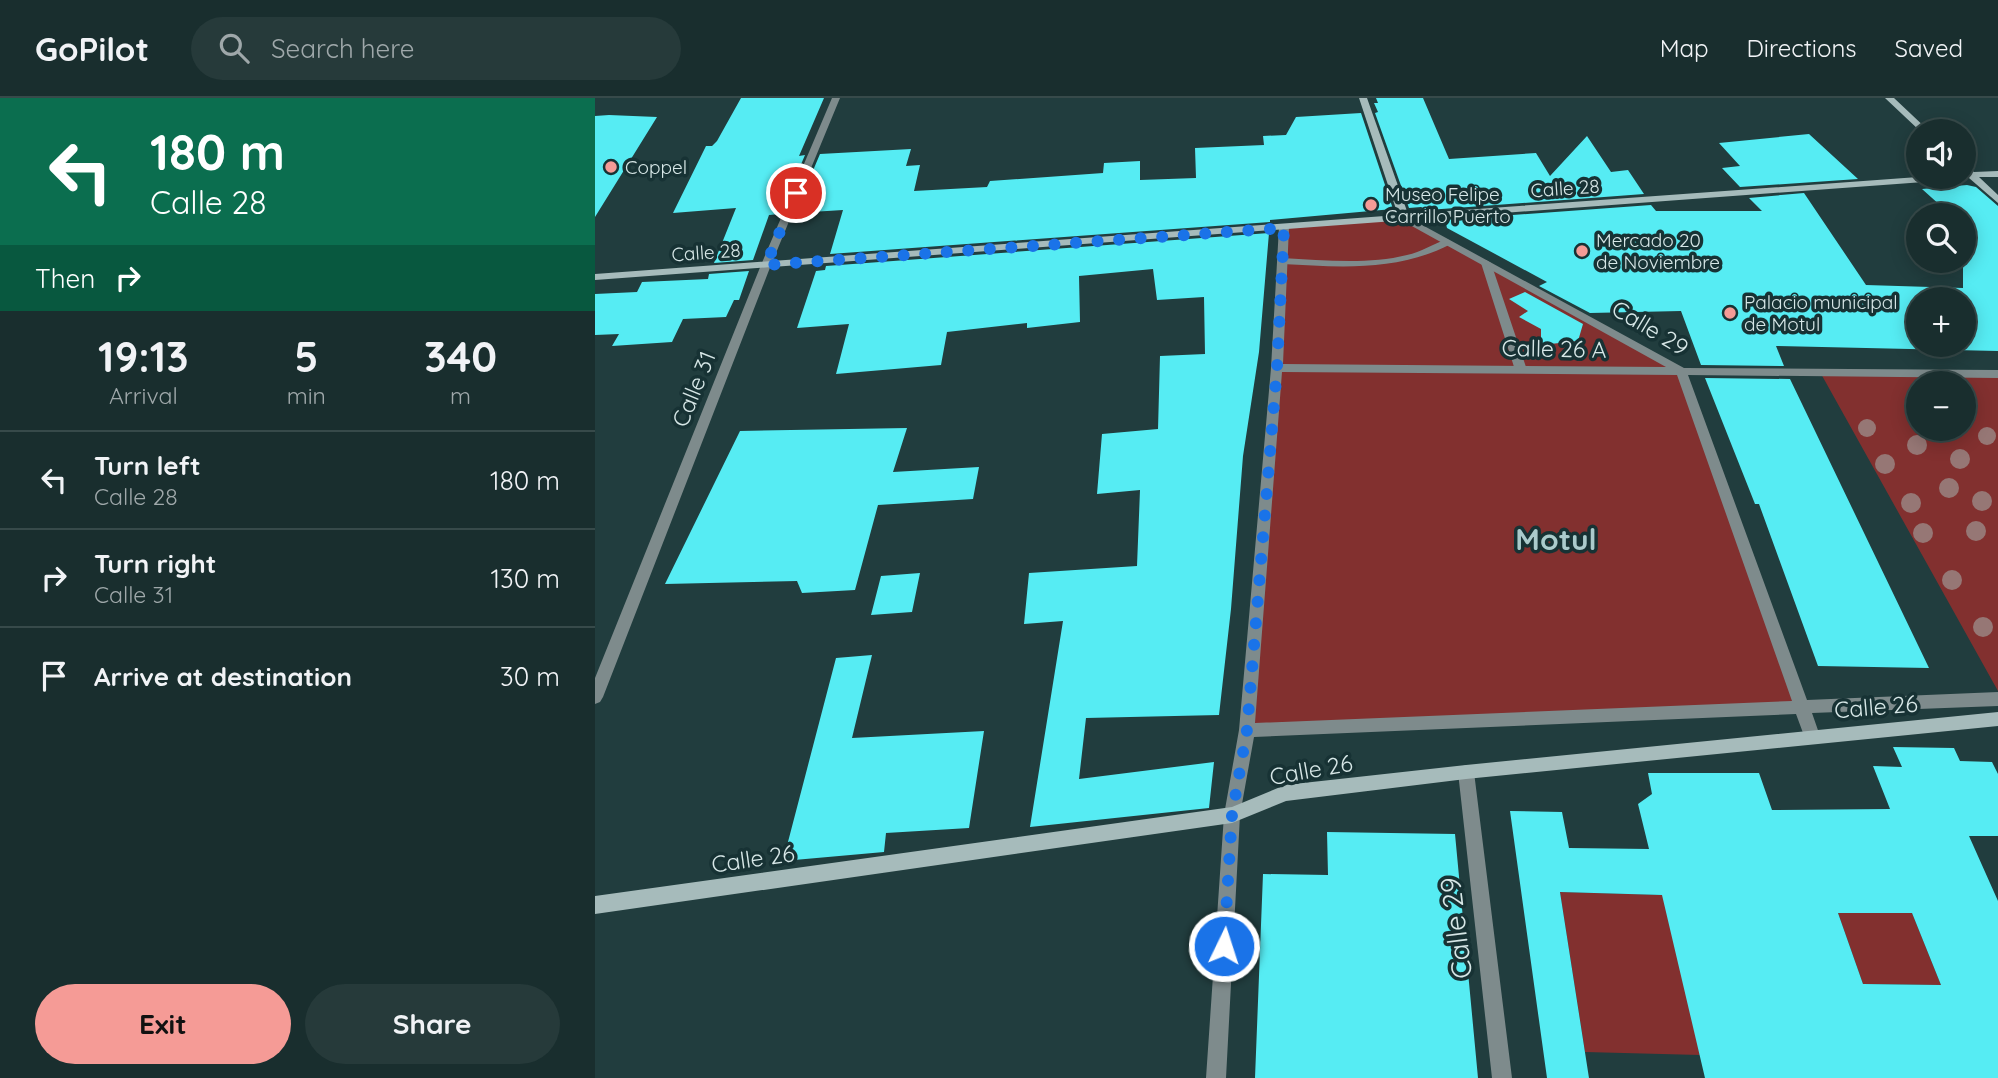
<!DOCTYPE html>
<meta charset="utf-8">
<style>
:root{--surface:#192e2e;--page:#263a3a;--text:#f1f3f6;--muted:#9fa8aa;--line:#374a4a;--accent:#f59b96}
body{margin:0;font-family:Quicksand,sans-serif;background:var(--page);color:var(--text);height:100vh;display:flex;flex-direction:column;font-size:26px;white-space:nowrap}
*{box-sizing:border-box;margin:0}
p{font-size:23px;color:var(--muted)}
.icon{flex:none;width:38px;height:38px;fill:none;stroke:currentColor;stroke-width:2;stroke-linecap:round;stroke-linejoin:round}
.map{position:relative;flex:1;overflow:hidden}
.sheet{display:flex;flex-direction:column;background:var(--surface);width:595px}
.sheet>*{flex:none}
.hud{background:#0b6e4f;color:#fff;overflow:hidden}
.tools{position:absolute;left:1311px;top:21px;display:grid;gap:14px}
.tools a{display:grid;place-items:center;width:70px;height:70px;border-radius:50%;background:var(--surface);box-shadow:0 4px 18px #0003,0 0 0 2px var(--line);font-size:35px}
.pin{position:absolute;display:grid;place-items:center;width:60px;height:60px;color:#fff;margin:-30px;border:4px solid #fff;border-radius:50%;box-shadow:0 2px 7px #0007}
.me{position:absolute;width:77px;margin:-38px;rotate:4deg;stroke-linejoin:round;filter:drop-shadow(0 0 5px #0008)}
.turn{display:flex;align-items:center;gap:24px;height:147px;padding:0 35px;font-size:32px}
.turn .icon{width:91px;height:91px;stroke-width:2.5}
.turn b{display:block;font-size:49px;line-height:60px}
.then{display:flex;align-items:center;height:66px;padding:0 35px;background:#0003;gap:14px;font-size:26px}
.eta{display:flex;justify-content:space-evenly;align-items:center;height:119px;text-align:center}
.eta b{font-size:42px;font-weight:700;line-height:49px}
.action{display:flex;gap:14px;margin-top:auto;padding:14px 35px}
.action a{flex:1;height:80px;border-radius:42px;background:var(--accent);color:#111;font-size:28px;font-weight:700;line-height:80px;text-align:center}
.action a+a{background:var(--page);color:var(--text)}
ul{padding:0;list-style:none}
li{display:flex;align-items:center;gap:21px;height:98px;padding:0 35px;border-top:2px solid var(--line)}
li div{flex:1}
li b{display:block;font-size:26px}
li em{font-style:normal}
header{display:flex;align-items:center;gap:42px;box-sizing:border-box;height:98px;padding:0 35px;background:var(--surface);border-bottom:2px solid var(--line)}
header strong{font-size:33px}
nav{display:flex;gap:38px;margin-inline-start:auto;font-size:24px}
.search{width:490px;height:63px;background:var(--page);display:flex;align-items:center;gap:18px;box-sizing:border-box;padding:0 24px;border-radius:38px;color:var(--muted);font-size:26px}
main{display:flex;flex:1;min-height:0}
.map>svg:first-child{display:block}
.green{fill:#82302f;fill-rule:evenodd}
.building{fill:#56ecf3;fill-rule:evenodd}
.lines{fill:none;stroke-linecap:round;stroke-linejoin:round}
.lane{fill:#7e8b8c;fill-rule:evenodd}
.street{fill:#7e8b8c;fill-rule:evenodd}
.secondary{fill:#a6bbbb;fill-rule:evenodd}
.tree{fill:#967775}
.route{stroke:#1a73e8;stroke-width:12;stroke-dasharray:0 21.6}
.poi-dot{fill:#f59b96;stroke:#173234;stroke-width:2.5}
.labels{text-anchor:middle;stroke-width:7;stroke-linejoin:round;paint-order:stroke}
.far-poi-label{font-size:19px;fill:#d7e7e7;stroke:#173234;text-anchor:start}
.far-street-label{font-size:19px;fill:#d7e7e7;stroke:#173234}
.street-label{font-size:23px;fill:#d7e7e7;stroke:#173234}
.near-street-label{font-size:28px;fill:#d7e7e7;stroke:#173234}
.district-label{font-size:30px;font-weight:bold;fill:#abcbcc;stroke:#173234}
</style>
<header>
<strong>GoPilot</strong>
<div class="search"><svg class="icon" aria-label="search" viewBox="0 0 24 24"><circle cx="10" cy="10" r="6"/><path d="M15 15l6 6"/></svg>Search here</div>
<nav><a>Map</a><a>Directions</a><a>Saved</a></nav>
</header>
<main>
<section class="sheet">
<div class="hud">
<div class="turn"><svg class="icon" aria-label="left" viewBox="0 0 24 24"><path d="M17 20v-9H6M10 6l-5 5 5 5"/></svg><div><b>180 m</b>Calle 28</div></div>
<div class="then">Then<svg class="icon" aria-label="right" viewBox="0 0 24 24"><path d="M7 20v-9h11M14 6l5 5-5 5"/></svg></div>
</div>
<div class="eta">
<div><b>19:13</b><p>Arrival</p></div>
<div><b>5</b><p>min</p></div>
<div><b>340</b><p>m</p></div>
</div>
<ul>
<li><svg class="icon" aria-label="left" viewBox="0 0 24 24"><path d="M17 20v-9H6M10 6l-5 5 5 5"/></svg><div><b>Turn left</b><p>Calle 28</p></div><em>180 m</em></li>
<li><svg class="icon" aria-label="right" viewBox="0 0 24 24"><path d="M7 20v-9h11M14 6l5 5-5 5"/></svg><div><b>Turn right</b><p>Calle 31</p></div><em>130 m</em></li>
<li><svg class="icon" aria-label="arrive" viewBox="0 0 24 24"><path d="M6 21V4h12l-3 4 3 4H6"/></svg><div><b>Arrive at destination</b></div><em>30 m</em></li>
</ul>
<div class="action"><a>Exit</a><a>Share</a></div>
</section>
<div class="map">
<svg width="1403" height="980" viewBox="0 0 1403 980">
<rect width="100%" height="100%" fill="#213d3e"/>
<path class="green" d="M809 120 1086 273 1208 609 652 632 689 129Z
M1225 274 1403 276V593ZM1323 285H1368V331H1323Z
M965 794 1070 797 1105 957 990 954Z
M1243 815H1317L1346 887 1268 886Z"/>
<path class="building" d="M146 0H229L204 58 210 57 185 116 174 117 158 162 119 165 141 110 78 115 111 48H117L122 43Z
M781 0H828L854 61 941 55 955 78 992 38 1016 74 1033 72 1049 96 833 112 826 109 814 110 780 15 783 14 779 5H783Z
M766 15 798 111 675 122V124L235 156 248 112 200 115 225 56 316 51 311 68 325 67 319 93 392 89 395 83 508 75 509 65 545 63V82L601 80 600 50 669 47 668 38 691 37 701 19Z
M14 17 62 19 0 119V18Z
M1214 36 1263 81 1145 89 1127 70 1145 68 1124 45Z
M1372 87 1381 89 1403 108V253L1181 248 1189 268 1106 267 1086 213 995 215 944 188 952 184 852 130 850 122 1056 107 1061 113H1167L1154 100 1209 95 1271 187 1368 190V117H1356L1327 91ZM1323 201H1368V247H1323Z
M674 135 664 254 648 358 636 511 624 617 491 620 484 681 619 664 614 710 435 729 468 523 429 526 434 475 542 468 545 392 502 396 507 336 563 331 565 258 610 256 609 199 562 202 558 171 484 178 485 224 432 230V225L352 234 346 267 241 276 254 226 202 230 221 173 230 172 231 168Z
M154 173 144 202H139L131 219 88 221 77 244 17 248 24 236 0 237V196L42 194 47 184 113 181 114 176Z
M930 194 988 226 983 243 946 247V231L924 219 933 213 914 201Z
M1110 280 1195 281 1334 570 1223 568 1164 406H1160Z
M312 330 298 374 384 369 378 401 283 407 260 492 207 495 202 483 70 486 145 333Z
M325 475 317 514 276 517 286 478Z
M277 557 257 640 389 633 374 730 291 735 289 754 188 763 241 560Z
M1298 649 1359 650 1365 663 1397 664 1403 676V738H1374L1403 803V980H1110L1067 797 965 794 994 980H952L915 713 967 714 974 750 1054 751 1043 706 1057 696 1053 675H1164L1177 712 1295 711 1278 668 1307 669ZM1243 815H1317L1346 887 1268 886Z
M732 734 860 736 883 980H660L668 776 733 777Z"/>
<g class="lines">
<path class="lane" d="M852 141 857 144 856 146C802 174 745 169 687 166L682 163 687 160C728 162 772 167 812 157 826 154 838 146 852 141Z
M891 162 896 165 932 272 930 275H922L920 272 886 165Z"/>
<path class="street" d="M237 0H245L176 167 8 599 5 604 0 606V580L166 167Z
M809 117 1089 270 1403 272V280L1093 277 1212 602 1403 594V608L1217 615 1225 638 1223 643 1217 645 1211 643 1201 616 659 639 645 717 631 980H611L629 717 644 632 676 270 684 129 689 126 694 129 688 266 1071 269 806 122V118ZM687 274 1082 277 1197 603 660 625Z
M871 667 877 669 879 674 917 980H897L863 674 865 669Z"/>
<path class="secondary" d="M764 0H772L813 116 1323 79H1361L1356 82 0 182V176L803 117Z
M1290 0H1299L1334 33H1325Z
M1368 66 1379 74 1403 73V79H1384L1403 97V105L1374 80 1370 79Z
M1403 614V628L871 681 691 703 637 725 0 816V798L637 709 690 687 871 667Z"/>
</g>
<g class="tree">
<circle cx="1272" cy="330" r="9"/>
<circle cx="1392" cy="338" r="9"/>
<circle cx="1322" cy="347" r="10"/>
<circle cx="1365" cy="361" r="10"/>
<circle cx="1290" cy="366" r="10"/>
<circle cx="1354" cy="390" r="10"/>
<circle cx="1387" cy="403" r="10"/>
<circle cx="1316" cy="405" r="10"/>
<circle cx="1381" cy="433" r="10"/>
<circle cx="1328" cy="435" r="10"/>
<circle cx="1357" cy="482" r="10"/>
<circle cx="1388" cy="529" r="10"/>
</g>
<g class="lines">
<path class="route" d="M201 95 171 167 689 130 682 270 652 632 637 717 629 848"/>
</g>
<g class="poi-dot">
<circle cx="16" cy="69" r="7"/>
<circle cx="776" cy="107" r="7"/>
<circle cx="987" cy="153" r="7"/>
<circle cx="1135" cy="215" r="7"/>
</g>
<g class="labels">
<g class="far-poi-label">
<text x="30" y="76">Coppel</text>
<text x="790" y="103">Museo Felipe<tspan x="790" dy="22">Carrillo Puerto</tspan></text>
<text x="1001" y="149">Mercado 20<tspan x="1001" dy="22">de Noviembre</tspan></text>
<text x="1149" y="211">Palacio municipal<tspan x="1149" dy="22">de Motul</tspan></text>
</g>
<g class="far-street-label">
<text transform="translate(970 90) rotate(-4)" y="7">Calle 28</text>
<text transform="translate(111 154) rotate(-4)" y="7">Calle 28</text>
</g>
<g class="street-label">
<text transform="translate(1055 230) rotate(31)" y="8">Calle 29</text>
<text transform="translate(959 251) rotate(1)" y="8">Calle 26 A</text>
<text transform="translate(99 291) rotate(-68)" y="8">Calle 31</text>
<text transform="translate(1281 609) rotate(-5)" y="8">Calle 26</text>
<text transform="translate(716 672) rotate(-10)" y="8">Calle 26</text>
<text transform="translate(158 761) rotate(-8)" y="8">Calle 26</text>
</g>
<g class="near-street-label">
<text transform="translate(861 830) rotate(-97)" y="10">Calle 29</text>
</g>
<g class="district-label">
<text x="961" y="452">Motul</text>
</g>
</g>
</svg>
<div class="tools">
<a><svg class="icon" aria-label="sound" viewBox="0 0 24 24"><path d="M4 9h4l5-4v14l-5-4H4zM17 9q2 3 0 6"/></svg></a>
<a><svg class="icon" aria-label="search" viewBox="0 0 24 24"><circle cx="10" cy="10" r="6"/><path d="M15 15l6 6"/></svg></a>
<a>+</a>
<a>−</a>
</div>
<div class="pin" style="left:201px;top:95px;background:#d93025"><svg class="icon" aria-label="arrive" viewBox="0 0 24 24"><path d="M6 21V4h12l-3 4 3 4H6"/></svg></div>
<svg class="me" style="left:629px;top:848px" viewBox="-20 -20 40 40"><circle r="17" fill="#1a73e8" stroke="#fff" stroke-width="3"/><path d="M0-11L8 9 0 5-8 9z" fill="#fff"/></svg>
</div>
</main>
